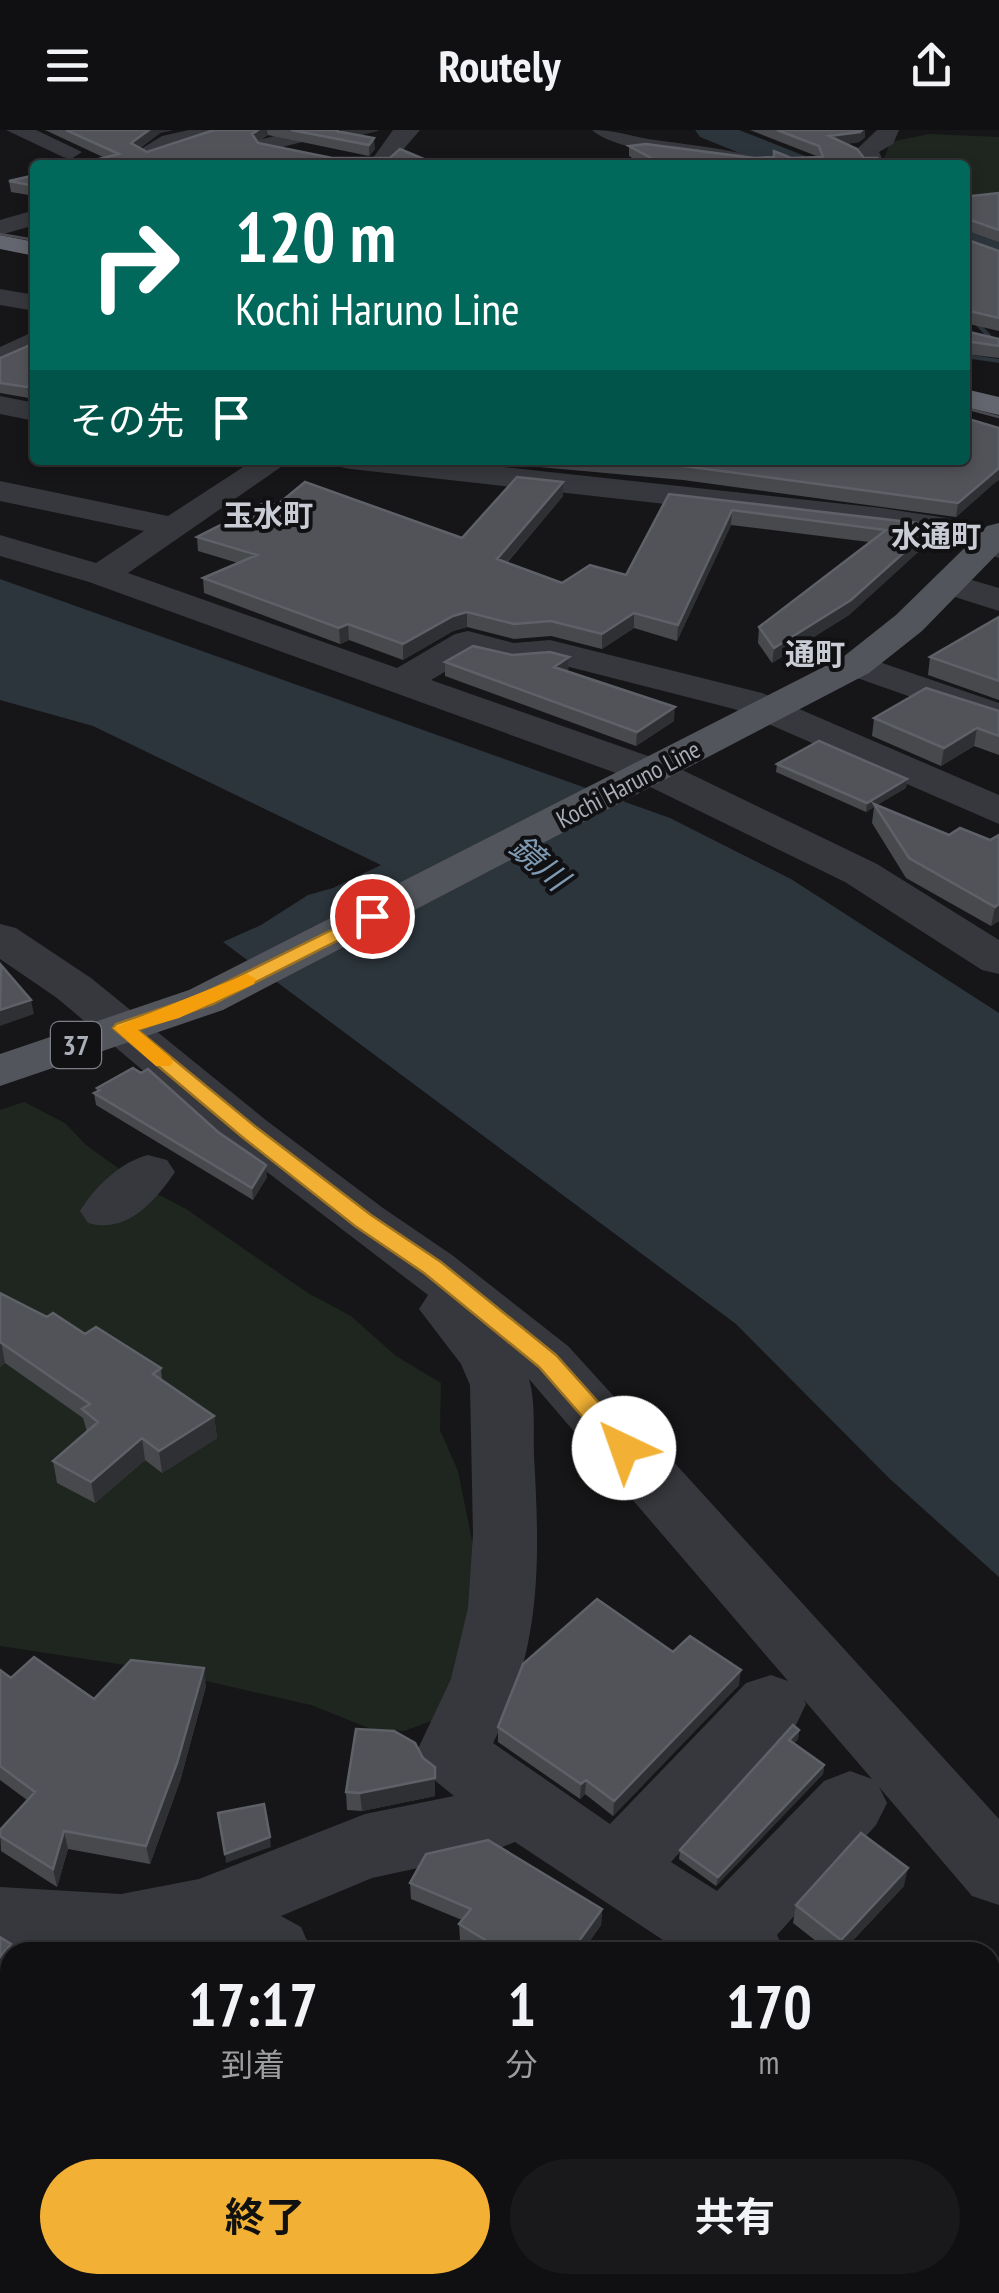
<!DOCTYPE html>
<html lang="ja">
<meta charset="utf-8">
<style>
:root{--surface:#101012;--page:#19191b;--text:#f1f3f6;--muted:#9c9d9f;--line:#303032;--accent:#f2b134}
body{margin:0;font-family:"PT Sans Narrow","Noto Sans JP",sans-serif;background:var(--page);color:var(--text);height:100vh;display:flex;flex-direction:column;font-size:38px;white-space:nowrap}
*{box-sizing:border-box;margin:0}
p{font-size:32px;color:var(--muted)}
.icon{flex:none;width:55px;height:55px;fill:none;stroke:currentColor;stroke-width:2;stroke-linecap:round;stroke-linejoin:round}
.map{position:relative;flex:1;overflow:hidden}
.sheet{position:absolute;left:0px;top:1812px;width:1000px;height:352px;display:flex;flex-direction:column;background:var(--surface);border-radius:30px 30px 0 0;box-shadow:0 5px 15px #0003,0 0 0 2px var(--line)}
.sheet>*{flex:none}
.top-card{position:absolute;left:30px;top:30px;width:940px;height:305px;border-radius:10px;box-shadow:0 5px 15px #0003,0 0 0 2px var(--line);background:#00695c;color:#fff;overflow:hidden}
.pin{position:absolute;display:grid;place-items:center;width:85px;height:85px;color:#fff;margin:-42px;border:5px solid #fff;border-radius:50%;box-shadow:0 2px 10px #0007}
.me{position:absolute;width:110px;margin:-55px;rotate:318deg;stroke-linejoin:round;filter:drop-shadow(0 0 8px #0008)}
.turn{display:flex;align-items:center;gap:35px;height:210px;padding:0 40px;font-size:45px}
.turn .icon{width:130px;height:130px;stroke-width:2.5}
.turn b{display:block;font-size:70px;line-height:85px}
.then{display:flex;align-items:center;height:95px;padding:0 40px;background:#0003;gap:20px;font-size:38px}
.eta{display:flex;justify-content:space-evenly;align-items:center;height:170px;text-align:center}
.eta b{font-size:60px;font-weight:700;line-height:70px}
.action{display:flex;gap:20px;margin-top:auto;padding:20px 40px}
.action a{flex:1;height:115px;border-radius:60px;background:var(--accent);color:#111;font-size:40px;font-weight:700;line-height:115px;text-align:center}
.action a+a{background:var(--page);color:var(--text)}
header{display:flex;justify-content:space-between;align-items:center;height:130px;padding:0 40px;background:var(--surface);font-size:45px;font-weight:700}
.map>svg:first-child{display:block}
.green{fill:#1e261f}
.water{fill:#2c353c}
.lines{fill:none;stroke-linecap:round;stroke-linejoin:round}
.stream{fill:#2c353c;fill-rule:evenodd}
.river{fill:#2c353c;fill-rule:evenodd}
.minor{fill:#37383d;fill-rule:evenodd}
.major{fill:#53555c;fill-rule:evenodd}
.highway{fill:#63666e;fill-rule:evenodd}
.tram{stroke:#4a4c52;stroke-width:2.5}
.wall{fill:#47494d}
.shaded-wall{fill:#2f3033}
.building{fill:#525359;stroke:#5f6168;stroke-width:2.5}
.route{fill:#f2b134;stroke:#9d7322;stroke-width:2.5}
.slow{fill:#f59e0b}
.labels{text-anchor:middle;stroke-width:8;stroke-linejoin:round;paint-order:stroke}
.far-street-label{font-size:25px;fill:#a8adb8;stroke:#111113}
.shield{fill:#111113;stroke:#7b7e86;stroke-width:2.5}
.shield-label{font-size:28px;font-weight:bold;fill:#a8adb8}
.far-quarter-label{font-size:30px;font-weight:bold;fill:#c9ccd4;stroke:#111113}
.water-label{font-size:32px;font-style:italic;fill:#7f9bb3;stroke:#111113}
</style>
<header><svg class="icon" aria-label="menu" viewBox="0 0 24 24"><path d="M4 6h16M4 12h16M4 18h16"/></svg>Routely<svg class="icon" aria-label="share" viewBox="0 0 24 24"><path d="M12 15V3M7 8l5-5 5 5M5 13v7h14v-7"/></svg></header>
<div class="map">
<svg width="999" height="2163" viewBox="0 0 999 2163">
<rect width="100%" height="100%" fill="#161618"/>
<path class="green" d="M929 4 999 7V68L965 67V35H890L884 29 890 12Z
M24 972 65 993 86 1015 146 1058 186 1079 308 1163 351 1186 396 1226 441 1253 440 1300 458 1341 486 1479 446 1586 404 1601 371 1599 311 1575 158 1540 0 1516V980Z"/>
<path class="water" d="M0 449 670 688 791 749 999 883V1447L890 1349 736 1194 223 812 261 795 308 765 333 758 381 735 93 596 0 570Z"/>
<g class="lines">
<path class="stream" d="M965 178 991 205V207H987L965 184Z
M965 224 999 229V233L965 228Z"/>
<path class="river" d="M695 0H739L810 28 815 35H769L700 7Z
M965 92 999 104V129L965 117Z"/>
<path class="minor" d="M6 0H36L82 22 71 29 63 27Z
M189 0H226L222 4 178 16 147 29 136 22 162 6Z
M393 0H420L390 35H368Z
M592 0C613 0 628 5 648 9 689 15 728 18 768 30L771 35C735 35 617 24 592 0Z
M877 0H899L893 14 879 22 885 35H863L856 20Z
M294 1 302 2 305 7 302 12 267 21 256 15 259 10Z
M35 80V95L0 105V90Z
M0 159 35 165V181L0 175Z
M35 201V220L0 236V217Z
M0 266 35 273V291L0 284Z
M254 330H291L128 443 397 538 455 504 468 501 514 513 550 510 762 563 999 665V694L734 579 550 532 513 535 473 525 431 550 668 633 877 734 999 810V844L982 840 845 752 638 651 89 452 0 426V405L96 433 144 401 0 371V351L168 386Z
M335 330H438L881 378 947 388 999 406V428L940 407 881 398 351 339 340 337Z
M948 443 999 458V481L936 461 930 454 936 447Z
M856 524 999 573V598L843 543 837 535 843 527Z
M0 794 16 798 91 848 267 991 383 1078 452 1125 568 1216 999 1689V1775L972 1766 879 1657 887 1673 876 1695 777 1805 785 1822H681L515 1712 483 1724 372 1748 281 1786 301 1797 312 1822H201L195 1819 178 1822H10V1827H0V1757L121 1764 199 1749 365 1684 454 1666 427 1644 416 1623 451 1549 468 1478 473 1404 470 1255 461 1234 419 1179 428 1165 229 1013 57 868 0 829ZM529 1249 788 1551 771 1545 746 1553 610 1694 493 1613C542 1517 540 1431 534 1326 533 1300 536 1274 529 1249ZM804 1570 872 1649 850 1641 824 1651 717 1761 671 1732 796 1595 806 1574Z
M148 1025 167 1030 175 1042C154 1073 126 1104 88 1093L80 1081C95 1057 120 1032 148 1025Z
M990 1942 999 1945V2029L990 2025Z
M284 2155H374L371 2163H281Z"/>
<path class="major" d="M999 393V422L922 501 869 543 223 880 0 956V924L189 860 843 527 896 485 987 396Z"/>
<path class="highway" d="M0 105 35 112V126L0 119Z
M965 259 999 267V285L965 277Z"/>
<path class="tram" d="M0 104 35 110
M965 278 999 287"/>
</g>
<path class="wall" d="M45 0H172L160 3 140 18 147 22 214 0H378L360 5 375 19 369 26 268 5 257 12 258 13 332 28 438 35 105 28Z
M750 0H865V7L859 12 846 14 864 28 891 35H644L629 26V16L754 28 819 27Z
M35 45V66L11 62 9 51Z
M965 63 972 66 999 63V112L965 100Z
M965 109 999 121V201L965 193Z
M965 201 999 209V228L965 224Z
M35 213V265L29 268 0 263V228Z
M539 330H965L991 356 956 387 683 350 539 337Z
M563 352V366L507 433 562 453 626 445 669 364 934 395 932 410 922 419 918 418V422L849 485 772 533 758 513 759 497 869 412 731 395 677 511 634 498 602 519 551 506 514 509 467 497 453 501 403 530 349 510 340 514 204 463 203 448 238 433 198 421 197 407 277 375 462 408Z
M999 487V570L928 545 930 527Z
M512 525 569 527 568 541 674 591 636 616 445 546V532Z
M999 581V625L974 616 941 636 872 606 874 588Z
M777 634 907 649 906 658 876 675 949 705 990 710 999 791 991 796 906 748 872 693 874 677 866 682 776 642Z
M97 958 267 1047 253 1070 96 975 94 963 97 962Z
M0 1163 85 1204 161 1238 162 1250 214 1286 217 1308 162 1343 145 1330 95 1373 57 1353 53 1331 87 1302 83 1288 5 1233 0 1237Z
M673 1522 739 1555 613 1686 585 1664 580 1669 498 1612V1597Z
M0 1540 11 1548 94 1569 206 1556 180 1651 150 1734 68 1719 57 1757 1 1721 0 1700 27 1670 0 1650Z
M799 1600 798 1609 794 1613 824 1635 823 1644 716 1756 679 1729 680 1720Z
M423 1628 435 1666 362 1681 347 1680 346 1662Z
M410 1753 602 1779 601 1795 582 1822H480L460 1810 459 1794 462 1790 411 1769Z
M904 1756 842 1822H830L793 1793 796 1775Z"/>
<path class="shaded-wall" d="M149 0H172L160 3 132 23 131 13Z
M258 0H267L268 5 252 14V4Z
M339 0H378V1L341 10Z
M865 0V7L859 12 828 16 829 6Z
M374 8 375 19 369 26V15Z
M35 254V265L29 268 27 257Z
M999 338V350L991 356 956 387 958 373Z
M563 352V366L497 444V429Z
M732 380 731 395 677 511 678 495Z
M934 395 932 410 922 419 924 404Z
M920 408 918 422 849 485 772 533 774 518Z
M467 482V497L453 501 403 530V514L453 486Z
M634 483V498L602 519V504Z
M348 494 349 510 340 514 339 498Z
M569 527 568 541 554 537Z
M675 577 674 591 636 616 637 602Z
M977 598 974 616 941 636 944 618Z
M907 649 906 658 866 682 867 673Z
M999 774V791L991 796 995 777Z
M31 870 34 884 0 896V880Z
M266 1035 267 1047 253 1070 252 1058Z
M1 1211 5 1233 0 1237V1212Z
M214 1286 217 1308 162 1343 159 1321Z
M142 1308 145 1330 95 1373 91 1352Z
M204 1538 206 1556 180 1651 150 1734 146 1716Z
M741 1540 739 1555 613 1686 614 1671Z
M799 1600 798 1609 788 1619 789 1610Z
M824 1635 823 1644 716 1756 718 1747Z
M435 1637V1666L362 1681 360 1663Z
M586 1650 585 1664 580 1669 581 1654Z
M64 1701 68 1719 57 1757 53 1739Z
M270 1707 271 1717 226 1733 225 1724Z
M908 1738 904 1756 842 1822H838L841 1810Z
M602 1779 601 1795 582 1822H571Z
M11 1814 13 1822H10V1854L0 1866V1827Z"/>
<path class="building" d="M66 0H149L131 13 147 22 214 0H258L252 4 258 13 332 28H390L400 19 438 35H75L119 24Z
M291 0H339L336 1 374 8 369 15Z
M777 0H862L860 2 829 6 857 19 864 28H877L891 35H664L629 16 646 14 754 28 774 27V21L791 28 823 27 819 16Z
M35 45V56L9 51Z
M965 63 972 66 999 63V100L965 88Z
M965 109 999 121V188L965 180Z
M965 201 999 209V216L965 211Z
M35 213V254L27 257 0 253V228Z
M965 288 999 298V338L958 373 684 336 612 330H965Z
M517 347 563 352 497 429 562 453 590 435 626 445 669 364 934 395 924 404 916 403 920 408 851 470 774 518 759 497 886 400 732 380 678 495 634 483 602 504 551 491 514 494 467 482 453 486 403 514 348 494 339 498 203 448 257 425 197 407 266 372 277 375 305 352 462 408Z
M999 487V551L930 527Z
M473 516 512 525 550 522 569 527 554 537 675 577 637 602 445 532Z
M926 558 999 581V606L977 598 944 618 874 588Z
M819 611 907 649 867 673 777 634Z
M874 674 949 705 960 698 990 710 999 705V774L995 777 909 728Z
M1 835 31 870 0 880Z
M133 938 141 943 148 939 218 1002 266 1035 252 1058 94 963 100 960 97 958Z
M0 1163 47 1187 53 1183 85 1204 96 1197 161 1238 153 1244 214 1286 159 1321 142 1308 91 1352 53 1331 98 1292 82 1279 90 1274 0 1212Z
M597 1469 673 1522 690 1506 741 1540 614 1671 586 1650 581 1654 498 1597 523 1534Z
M34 1527 94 1569 131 1530 204 1538 177 1633 146 1716 64 1701 53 1739 0 1706V1700L35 1662 0 1636V1540L11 1548Z
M793 1595 799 1600 789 1610 824 1635 718 1747 680 1720Z
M356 1599 394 1601 415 1613 423 1628 435 1637V1648L360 1663 346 1662Z
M264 1674 270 1707 225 1724 218 1683Z
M861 1703 908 1738 841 1810 796 1775Z
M488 1710 602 1779 571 1822H505L459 1794 471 1779 410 1753 426 1724Z
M0 1807 11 1814 0 1827Z
M0 1850 10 1856V2155H64L73 2163H0Z
M990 2034 999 2040V2163H421L427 2155H990Z"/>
<path class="route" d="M372 780 378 782V790L213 874 138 900 256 997 371 1085 441 1132 556 1225 633 1311 637 1318 633 1324H615L539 1237 424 1143 355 1096 241 1006 113 898 116 894 198 866Z"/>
<path class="slow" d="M247 844 256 849 254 854 179 888 138 900 170 927 173 932 170 936H156L113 898Z"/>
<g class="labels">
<g class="far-street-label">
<text transform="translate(628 654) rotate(-28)" y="9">Kochi Haruno Line</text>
</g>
<rect class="shield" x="51" y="892" width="50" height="46" rx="8"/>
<g class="shield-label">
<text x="76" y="925">37</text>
</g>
<g class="far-quarter-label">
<text x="268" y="396">玉水町</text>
<text x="936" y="417">水通町</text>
<text x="815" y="535">通町</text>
</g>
<g class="water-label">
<text transform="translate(539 733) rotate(41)" y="11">鏡川</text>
</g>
</g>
</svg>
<div class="pin" style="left:372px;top:786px;background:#d93025"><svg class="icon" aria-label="arrive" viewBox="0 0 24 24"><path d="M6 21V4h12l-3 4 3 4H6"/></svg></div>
<svg class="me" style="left:624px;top:1318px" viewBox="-20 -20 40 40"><circle r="19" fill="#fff"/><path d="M0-13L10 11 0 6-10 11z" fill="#f2b134"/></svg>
<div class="top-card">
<div class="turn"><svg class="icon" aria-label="right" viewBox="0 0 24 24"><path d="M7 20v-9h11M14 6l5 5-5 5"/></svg><div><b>120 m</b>Kochi Haruno Line</div></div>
<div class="then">その先<svg class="icon" aria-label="arrive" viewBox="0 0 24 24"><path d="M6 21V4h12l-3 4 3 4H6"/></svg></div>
</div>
<section class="sheet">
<div class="eta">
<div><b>17:17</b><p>到着</p></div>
<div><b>1</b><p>分</p></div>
<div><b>170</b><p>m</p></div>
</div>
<div class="action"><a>終了</a><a>共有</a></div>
</section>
</div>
